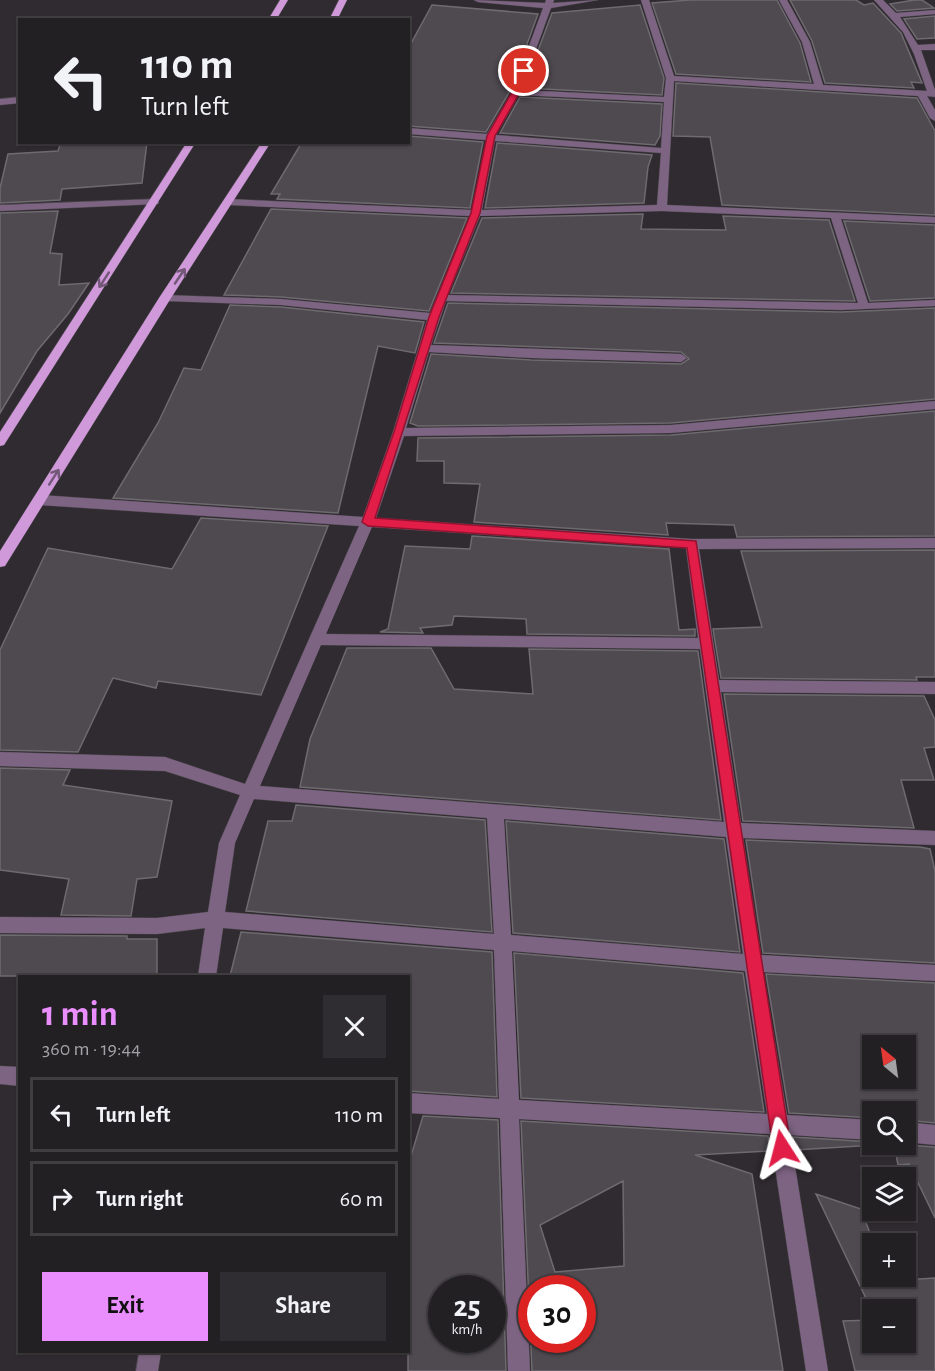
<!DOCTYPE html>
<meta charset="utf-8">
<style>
:root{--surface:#232024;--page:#2f2d31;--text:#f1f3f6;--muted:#a3a3a6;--line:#403e41;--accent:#ea8dfd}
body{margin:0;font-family:"Alegreya Sans",sans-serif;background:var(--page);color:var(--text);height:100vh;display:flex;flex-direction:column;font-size:22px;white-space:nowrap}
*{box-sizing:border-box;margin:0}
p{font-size:20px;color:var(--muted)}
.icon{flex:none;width:33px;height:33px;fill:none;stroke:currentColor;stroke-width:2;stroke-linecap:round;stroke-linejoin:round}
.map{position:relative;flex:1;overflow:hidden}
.drawer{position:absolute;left:18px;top:975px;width:392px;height:378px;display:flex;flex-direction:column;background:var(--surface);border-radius:0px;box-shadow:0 2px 4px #0004,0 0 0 2px var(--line)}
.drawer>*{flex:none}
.hud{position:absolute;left:18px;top:18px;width:392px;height:126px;border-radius:0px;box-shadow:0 2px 4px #0004,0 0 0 2px var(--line);background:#232024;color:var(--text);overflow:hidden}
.needle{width:39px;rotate:331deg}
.controls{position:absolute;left:862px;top:1035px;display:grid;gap:12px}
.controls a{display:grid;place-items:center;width:54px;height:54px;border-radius:0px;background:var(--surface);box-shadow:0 2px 4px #0004,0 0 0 2px var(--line);font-size:30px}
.speed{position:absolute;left:428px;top:1275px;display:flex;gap:12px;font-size:30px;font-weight:700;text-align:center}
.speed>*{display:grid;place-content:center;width:78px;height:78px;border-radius:50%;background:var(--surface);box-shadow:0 2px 4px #0004,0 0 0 2px var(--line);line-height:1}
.speed small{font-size:15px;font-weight:400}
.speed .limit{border:9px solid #d22;background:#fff;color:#111}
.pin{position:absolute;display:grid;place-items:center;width:51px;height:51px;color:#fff;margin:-26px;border:3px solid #fff;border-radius:50%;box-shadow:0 2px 6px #0007}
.me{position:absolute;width:66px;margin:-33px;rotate:351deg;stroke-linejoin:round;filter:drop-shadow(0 0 4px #0008)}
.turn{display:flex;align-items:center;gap:21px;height:126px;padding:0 24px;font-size:27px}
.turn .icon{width:78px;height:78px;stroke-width:2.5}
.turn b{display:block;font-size:42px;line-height:51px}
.round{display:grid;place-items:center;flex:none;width:63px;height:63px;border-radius:0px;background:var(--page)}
.summary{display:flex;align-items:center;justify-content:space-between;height:102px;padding:0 24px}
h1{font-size:36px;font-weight:600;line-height:45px;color:var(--accent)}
.cta{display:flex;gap:12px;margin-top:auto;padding:12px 24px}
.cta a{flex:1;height:69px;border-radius:0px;background:var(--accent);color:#111;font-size:24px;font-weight:600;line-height:69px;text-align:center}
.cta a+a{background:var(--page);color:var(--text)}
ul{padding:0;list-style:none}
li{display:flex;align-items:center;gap:18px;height:75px;margin:0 12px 9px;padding:0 12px;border:3px solid var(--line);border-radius:0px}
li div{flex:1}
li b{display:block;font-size:22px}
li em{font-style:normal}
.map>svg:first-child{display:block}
.building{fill:#4f4950;stroke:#6f6a70;stroke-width:1.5;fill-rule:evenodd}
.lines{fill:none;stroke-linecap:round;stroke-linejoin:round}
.minor-casing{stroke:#4a464b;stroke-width:1}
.major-casing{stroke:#4a464b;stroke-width:1}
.minor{fill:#7e6483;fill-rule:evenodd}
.major{fill:#cf99da;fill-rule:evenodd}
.oneway{stroke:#725777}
.route{fill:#e11d48;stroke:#92132f;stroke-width:1.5}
</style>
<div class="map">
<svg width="935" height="1371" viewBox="0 0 935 1371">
<rect width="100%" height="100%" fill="#2f2b30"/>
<path class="building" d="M690 0H777L800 43 811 82 676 74 652 3Z
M790 0H856L864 5 873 3 901 33 922 83 911 82 914 88 825 83 812 41Z
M914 0H922L934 8 897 11 890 4Z
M432 5 538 14 510 91 486 132 408 126V49Z
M640 5 664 78 662 95 524 88 552 13Z
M935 16V38L917 39 904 19Z
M676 83 917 98 935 131V215L722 205 710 137 673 136Z
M520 97 662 104 660 136 655 145 500 133Z
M408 136 483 142 470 208 277 199 280 194H271L302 142H408Z
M61 142H147L142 183 62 189 60 200 0 203V188L8 154 58 151Z
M497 143 652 155 648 167 644 203 485 208Z
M271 209 467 218 429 311 281 297 224 295Z
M58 211 50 253 62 254 59 285 89 283 68 314 37 351 0 413V213Z
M643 214 641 229 726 230 723 216 829 220 855 301 451 293 482 218Z
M844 221 935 225V298L870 301Z
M448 303 841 312 935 308V399L671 423 418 426 410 423 431 354 531 360 681 364 689 359 681 352 434 343Z
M230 305 281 307 424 322 415 353 378 346 338 513 113 498 158 423 184 368 201 370Z
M935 411V536L737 537 734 525 666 523 668 535 474 522 480 484 444 483V461H417L418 438 671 435Z
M201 518 328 526 261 695 158 681 156 688 113 678 78 752 0 750V650L48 548 172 569Z
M472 536 669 549 679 630 695 629V636L527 634 526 619 454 616 452 625 420 628 423 633 380 632 388 629 405 546 470 549Z
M935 550V677H916L917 680 721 678 713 629 762 627 741 551Z
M347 648H431L454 689 533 694 529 649 698 651 721 820 300 787 310 739Z
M724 694 924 696 935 720V747L924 748 934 780H901L914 828 743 821Z
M0 768 70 770 63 785 172 801 157 877 137 879 131 916 61 915 69 879 0 870Z
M296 805 485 820 492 932 246 911 268 821H292Z
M506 821 724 839 740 952 513 933Z
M746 840 920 847 930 849 935 871V963L763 953Z
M241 932 492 952 497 1097 408 1091V976H230Z
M0 935 127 936V939H157V976H0Z
M514 953 743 973 764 1112 521 1098Z
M766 974 935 983V1123L906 1120V1112H873V1118L789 1113ZM873 1046H906V1078H873Z
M423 1116 498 1120 506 1371H408V1166ZM441 1288H492V1340H441Z
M521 1121 768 1136 770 1151 695 1155 752 1174 783 1371H532ZM623 1181 624 1266 555 1272 540 1225ZM531 1288H582V1340H531Z
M793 1137 873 1142V1144H892L795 1150Z
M894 1144 935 1147V1218L909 1164 898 1165Z
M816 1194 861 1209 874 1244 873 1276H886L888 1281 935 1278V1371H855L843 1321 873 1320V1342H906V1310H873V1313Z"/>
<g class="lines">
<g class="minor-casing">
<path id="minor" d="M474 0 545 3 546 0H554L553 3 598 0 551 8 521 90 664 97 666 78 641 0H649L674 76 814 84 802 42 779 0H787L810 42 823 85 927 91 914 54 903 32 874 0H883L896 13 935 10V14L900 17 918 45 935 44V50H921L935 90V97L927 96 935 110V121L930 118 918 96 674 81 667 205 935 217V223L841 219 868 303 935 300V306L841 310 446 301 431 345 681 354 687 358 681 362 531 358 429 352 406 428 671 425 935 401V409L671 433 404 436 376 518 692 539 935 538V548L699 549 719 680 935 682V694L721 692 741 823 935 831V845L743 838 761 955 935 965V981L763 972 787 1115 873 1120V1140L790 1135 828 1371H806L770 1134 519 1119 530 1371H508L500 1118 408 1113V1093L499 1099 494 950 223 928 216 976H198L205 928 157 934 0 933V917L157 918 208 912 219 843 240 795 165 771 0 766V752L165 757 245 784 359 526 40 505 33 500 40 495 363 517 393 432 427 320 281 305 165 301 159 298 165 295 281 299 430 313 470 216 229 205 224 202 229 199 472 210 486 140 408 134V128L487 134 512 92 543 8 478 2ZM519 95 664 102 661 148 496 135ZM495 141 661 153 657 205 482 210ZM662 211 831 218 858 303 448 295 480 216ZM372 527 686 548 698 638 326 634ZM321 645 700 649 724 822 260 786ZM254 799 487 818 494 934 225 912 235 843ZM504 819 726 837 743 954 511 935ZM512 951 745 971 767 1114 519 1100Z
M20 97V103L0 105V99Z
M154 199 159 202 158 204 0 211V205Z
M0 1066 20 1067V1086L0 1084Z
M906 1122 935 1125V1145L906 1142Z
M139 1352H161L158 1371H136Z"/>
</g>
<g class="major-casing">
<path id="major" d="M280 0H288L276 20H268Z
M339 0H347L337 20H329Z
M187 142H196L4 445 0 446V432Z
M262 142H271L171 298 5 566 0 567V551L159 298Z"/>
</g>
<use href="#minor" class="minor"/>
<use href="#major" class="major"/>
</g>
<defs><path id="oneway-shaft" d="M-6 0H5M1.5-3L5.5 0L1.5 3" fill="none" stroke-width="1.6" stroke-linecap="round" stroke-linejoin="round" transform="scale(1.5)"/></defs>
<g class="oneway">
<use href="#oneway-shaft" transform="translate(180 276) rotate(-56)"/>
<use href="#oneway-shaft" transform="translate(104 280) rotate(123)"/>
<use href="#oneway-shaft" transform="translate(54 477) rotate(-57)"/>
</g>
<path class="route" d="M524 68 528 71 520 92 495 136 480 213 439 317 375 518 696 541 791 1148 789 1154 782 1157 776 1154 773 1148 687 548 368 526 362 522 394 432 429 317 471 213 487 136 512 92 520 71Z"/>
</svg>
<div class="controls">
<a><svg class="needle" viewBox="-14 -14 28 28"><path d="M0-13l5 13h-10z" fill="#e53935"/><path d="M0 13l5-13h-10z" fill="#a3a3a6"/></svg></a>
<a><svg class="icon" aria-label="search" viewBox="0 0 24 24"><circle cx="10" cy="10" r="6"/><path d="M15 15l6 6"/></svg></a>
<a><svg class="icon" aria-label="layers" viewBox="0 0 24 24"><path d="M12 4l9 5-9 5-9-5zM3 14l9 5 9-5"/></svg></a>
<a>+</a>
<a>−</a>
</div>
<div class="speed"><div>25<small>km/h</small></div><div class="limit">30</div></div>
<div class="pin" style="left:524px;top:71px;background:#d93025"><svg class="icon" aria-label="arrive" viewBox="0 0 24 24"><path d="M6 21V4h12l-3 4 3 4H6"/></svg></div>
<svg class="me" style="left:782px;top:1148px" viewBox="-20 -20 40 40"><path d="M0-17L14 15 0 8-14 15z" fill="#e11d48" stroke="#fff" stroke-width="4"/></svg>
<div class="hud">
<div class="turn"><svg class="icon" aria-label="left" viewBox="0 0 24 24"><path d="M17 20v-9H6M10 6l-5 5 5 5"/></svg><div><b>110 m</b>Turn left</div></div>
</div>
<section class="drawer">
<div class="summary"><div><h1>1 min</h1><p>360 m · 19:44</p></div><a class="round"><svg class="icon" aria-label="close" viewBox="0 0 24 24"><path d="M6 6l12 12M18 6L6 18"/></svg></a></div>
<ul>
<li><svg class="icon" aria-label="left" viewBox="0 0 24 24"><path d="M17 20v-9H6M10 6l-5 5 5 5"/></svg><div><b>Turn left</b></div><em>110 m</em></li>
<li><svg class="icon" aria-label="right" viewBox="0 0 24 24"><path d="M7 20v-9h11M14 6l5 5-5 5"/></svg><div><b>Turn right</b></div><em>60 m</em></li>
</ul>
<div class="cta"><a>Exit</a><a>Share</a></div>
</section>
</div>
